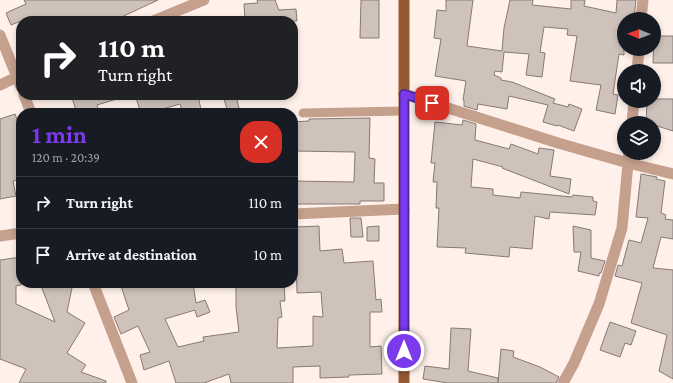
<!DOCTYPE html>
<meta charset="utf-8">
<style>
:root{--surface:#171b24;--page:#20242c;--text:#f1f3f6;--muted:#9ea1a6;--line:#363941;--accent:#7c3aed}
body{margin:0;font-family:"Crimson Pro",serif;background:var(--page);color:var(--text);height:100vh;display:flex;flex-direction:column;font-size:15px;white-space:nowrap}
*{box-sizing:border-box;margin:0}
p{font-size:13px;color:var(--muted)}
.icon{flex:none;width:22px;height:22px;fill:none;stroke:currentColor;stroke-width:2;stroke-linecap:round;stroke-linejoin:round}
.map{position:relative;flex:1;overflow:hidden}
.panel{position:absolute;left:16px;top:108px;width:282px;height:180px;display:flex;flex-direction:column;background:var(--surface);border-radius:16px;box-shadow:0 2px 6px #0003}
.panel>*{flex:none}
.guide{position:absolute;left:16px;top:16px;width:282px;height:84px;border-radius:16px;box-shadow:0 2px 6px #0003;background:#202124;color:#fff;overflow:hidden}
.needle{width:26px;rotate:271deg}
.controls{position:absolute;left:617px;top:12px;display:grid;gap:8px}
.controls a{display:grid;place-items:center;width:44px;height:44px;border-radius:50%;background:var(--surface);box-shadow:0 2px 6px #0003;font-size:20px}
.pin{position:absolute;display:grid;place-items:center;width:34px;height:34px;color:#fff;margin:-17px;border-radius:8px;box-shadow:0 2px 6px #0006}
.me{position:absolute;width:44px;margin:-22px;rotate:0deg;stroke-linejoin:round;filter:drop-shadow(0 0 3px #0008)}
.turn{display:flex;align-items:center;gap:14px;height:84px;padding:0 16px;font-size:18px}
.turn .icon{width:52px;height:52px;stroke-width:2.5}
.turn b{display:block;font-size:28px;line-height:34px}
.round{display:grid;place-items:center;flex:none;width:42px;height:42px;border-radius:16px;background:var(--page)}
.overview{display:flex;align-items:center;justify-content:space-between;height:68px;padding:0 16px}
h1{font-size:24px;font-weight:700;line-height:30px;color:var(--accent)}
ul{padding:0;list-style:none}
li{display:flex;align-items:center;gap:12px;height:52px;padding:0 16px;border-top:1px solid var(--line)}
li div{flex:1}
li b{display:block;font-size:15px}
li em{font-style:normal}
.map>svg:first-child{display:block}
.building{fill:#cec2bb;stroke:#867a74}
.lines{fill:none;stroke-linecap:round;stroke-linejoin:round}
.service{stroke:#c4a08d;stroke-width:9}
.minor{stroke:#c4a08d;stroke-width:11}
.primary{stroke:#975834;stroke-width:11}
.route-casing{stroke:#51269a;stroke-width:10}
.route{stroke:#7c3aed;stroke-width:7}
</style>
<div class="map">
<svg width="673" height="383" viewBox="0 0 673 383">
<rect width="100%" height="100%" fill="#fff1ea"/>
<path class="building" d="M24 0H158L113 21H21L11 25 6 13 26 4Z
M257 0H275L279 10 296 9 297 21H245L244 4 258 3Z
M361 0H379V38H360Z
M446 0H473L467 46 502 51 504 28 510 0H533L532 5 571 9V0H585L584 6 616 13 617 0H636L634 19H624V55L619 54 613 94 618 95 615 114 596 110 601 85 570 81 577 36 567 35 568 29 544 27 540 52 545 53 542 77 526 75 529 54 504 52 502 72 495 71 494 75 501 78V80L512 82 555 99 553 103 568 107 569 104 582 109 574 131 558 125 557 126 543 122 548 105 509 96 507 109 478 104 477 110 464 106V100H463L466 81 435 76 441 39 434 38 437 10 446 11Z
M654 36H673V63H653Z
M71 95H120V98L97 105 100 113H77Z
M135 95H198L201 110 191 113H183L180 104 149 113H141Z
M223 95H236L240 113H228Z
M654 99H673V131L654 125V123H646L647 101H654Z
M15 114 21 130V179L13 181 16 196 0 199V119Z
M370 118 369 158 375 159 374 183H384V201H360V204H293V181L354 182 355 152 293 151V122L309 121V119Z
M463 120 476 124 475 140 509 149 511 144 538 154 539 148 554 150 550 176 571 179 569 194 502 168 503 167 473 159 471 187 493 189V195L520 198 521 192 572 197 573 195 593 197V201L597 202 595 215 550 212 549 219 535 216 532 249 510 247 509 257 465 253 466 248 437 247 439 208H436L437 182H433L435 163H431L435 122 462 125Z
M641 174 657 177 656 179 665 181 661 213 666 215 665 219 673 220V239L661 237 653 268 673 270V379L659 371 667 335 631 323 642 283 615 276 618 265 622 266 629 240 641 243 648 218 636 217Z
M350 218H361L363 237H351Z
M319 226 320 251 342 249 344 263 373 261 376 300 381 299 382 312H370V347L381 346 382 374 349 375V377L320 378V366L293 367V383H231L229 374 204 383H176L169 361 144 370 140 355 150 352 138 326 121 334 114 317 129 310 120 283H193L196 303 205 300 210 312 197 317 195 310 165 319 178 347 204 341 203 337 239 332 236 307V283H284L285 301H280L282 317 278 318 277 348 313 346V316L323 317 321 292 297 293 295 227Z
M379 226V241H367V227Z
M573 226 591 230V258L605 261 601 273H599V276L578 271 581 252H574Z
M21 257V285L16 286V304L55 322 40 283H73L67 312 85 323 67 353 86 365 81 372 106 381V383H19L26 369 0 359V260Z
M610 322 636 331 631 345 625 343 620 357 600 350Z
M451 328 471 329 468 371 498 378V383H448L423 379 425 366 449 369Z
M501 349 514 351 513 357 540 367 559 377 556 383H498Z"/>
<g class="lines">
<path class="service" d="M303 113 404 111"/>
<path class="minor" d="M641 19 643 0
M153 21 204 0
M0 35 21 87
M637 71 639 49
M0 85 21 75
M404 94 558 143 628 163 673 174
M24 95 31 113
M632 123 634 101
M293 214 404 209
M0 236 21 233
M93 283 132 383
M563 383 574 363 599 304 622 228 629 153"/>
<path class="primary" d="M404 0V383"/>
</g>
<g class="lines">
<g class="route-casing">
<path id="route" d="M404 351V94L432 103"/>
</g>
<use href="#route" class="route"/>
</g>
</svg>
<div class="controls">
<a><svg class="needle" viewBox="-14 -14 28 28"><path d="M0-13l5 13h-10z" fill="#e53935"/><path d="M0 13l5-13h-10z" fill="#9ea1a6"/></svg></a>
<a><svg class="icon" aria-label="sound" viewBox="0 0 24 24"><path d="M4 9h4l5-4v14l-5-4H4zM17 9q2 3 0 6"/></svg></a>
<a><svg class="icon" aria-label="layers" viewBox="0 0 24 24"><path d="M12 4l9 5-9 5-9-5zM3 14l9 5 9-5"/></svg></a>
</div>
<div class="pin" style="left:432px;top:103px;background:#d93025"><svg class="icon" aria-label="arrive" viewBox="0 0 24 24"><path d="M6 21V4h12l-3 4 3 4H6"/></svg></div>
<svg class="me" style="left:404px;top:351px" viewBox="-20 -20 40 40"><circle r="17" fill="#7c3aed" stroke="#fff" stroke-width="3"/><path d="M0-11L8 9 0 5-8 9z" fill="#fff"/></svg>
<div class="guide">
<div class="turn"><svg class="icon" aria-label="right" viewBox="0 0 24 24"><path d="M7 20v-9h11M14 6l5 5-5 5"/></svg><div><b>110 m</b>Turn right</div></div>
</div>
<section class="panel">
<div class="overview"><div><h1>1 min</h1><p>120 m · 20:39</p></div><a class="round" style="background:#d93025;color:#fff"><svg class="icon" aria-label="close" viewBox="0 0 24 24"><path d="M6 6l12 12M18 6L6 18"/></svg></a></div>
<ul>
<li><svg class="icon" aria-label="right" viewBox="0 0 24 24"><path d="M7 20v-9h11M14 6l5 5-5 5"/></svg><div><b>Turn right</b></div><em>110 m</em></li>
<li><svg class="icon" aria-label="arrive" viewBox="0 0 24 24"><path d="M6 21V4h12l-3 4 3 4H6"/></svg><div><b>Arrive at destination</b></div><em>10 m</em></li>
</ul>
</section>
</div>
